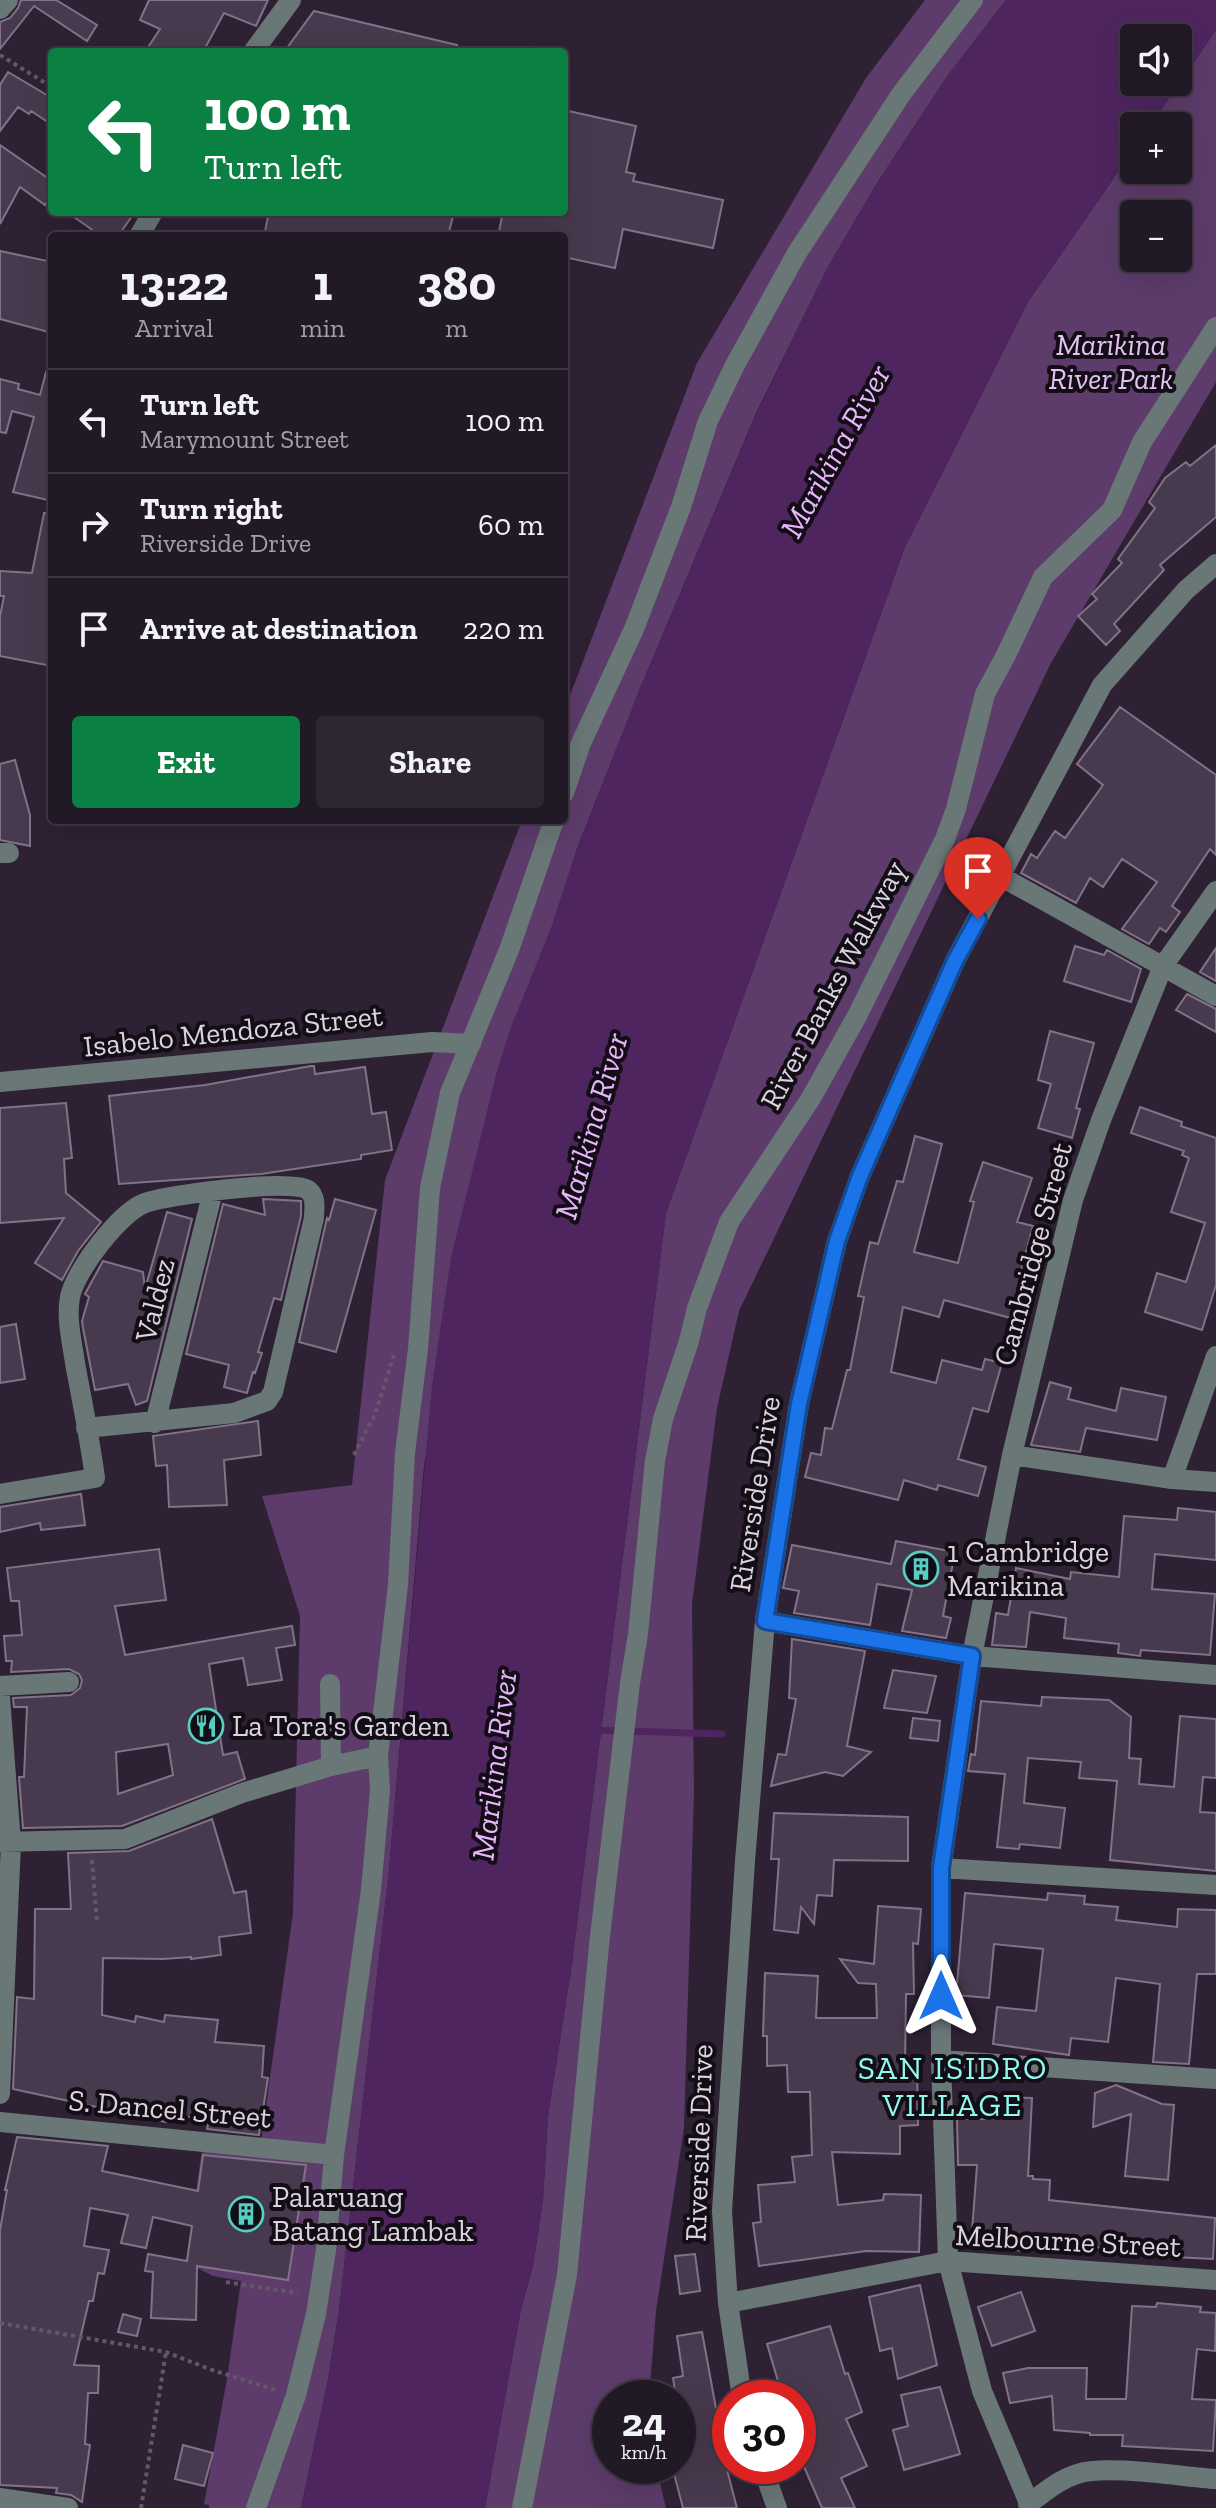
<!DOCTYPE html>
<meta charset="utf-8">
<style>
:root{--surface:#221927;--page:#2e2633;--text:#f1f3f6;--muted:#a2a0a7;--line:#3f3844;--accent:#0b8043}
body{margin:0;font-family:"Zilla Slab",serif;background:var(--page);color:var(--text);height:100vh;display:flex;flex-direction:column;font-size:30px;white-space:nowrap}
*{box-sizing:border-box;margin:0}
p{font-size:26px;color:var(--muted)}
.icon{flex:none;width:44px;height:44px;fill:none;stroke:currentColor;stroke-width:2;stroke-linecap:round;stroke-linejoin:round}
.map{position:relative;flex:1;overflow:hidden}
.details{position:absolute;left:48px;top:232px;width:520px;height:592px;display:flex;flex-direction:column;background:var(--surface);border-radius:8px;box-shadow:0 8px 32px #0002,0 0 0 2px var(--line)}
.details>*{flex:none}
.hud{position:absolute;left:48px;top:48px;width:520px;height:168px;border-radius:8px;box-shadow:0 8px 32px #0002,0 0 0 2px var(--line);background:#0b8043;color:#fff;overflow:hidden}
.fabs{position:absolute;left:1120px;top:24px;display:grid;gap:16px}
.fabs a{display:grid;place-items:center;width:72px;height:72px;border-radius:8px;background:var(--surface);box-shadow:0 8px 32px #0002,0 0 0 2px var(--line);font-size:40px}
.speed{position:absolute;left:592px;top:2380px;display:flex;gap:16px;font-size:40px;font-weight:700;text-align:center}
.speed>*{display:grid;place-content:center;width:104px;height:104px;border-radius:50%;background:var(--surface);box-shadow:0 8px 32px #0002,0 0 0 2px var(--line);line-height:1}
.speed small{font-size:20px;font-weight:400}
.speed .limit{border:12px solid #d22;background:#fff;color:#111}
.pin{position:absolute;display:grid;place-items:center;width:68px;height:68px;color:#fff;margin:-82px -34px;border-radius:50% 50% 50% 0;rotate:-45deg;box-shadow:0 0 8px #0007}
.pin .icon{rotate:45deg}
.me{position:absolute;width:88px;margin:-44px;rotate:0deg;stroke-linejoin:round;filter:drop-shadow(0 0 6px #0008)}
.turn{display:flex;align-items:center;gap:28px;height:168px;padding:0 24px;font-size:36px}
.turn .icon{width:104px;height:104px;stroke-width:2.5}
.turn b{display:block;font-size:56px;line-height:68px}
.eta{display:flex;justify-content:space-evenly;align-items:center;height:136px;text-align:center}
.eta b{font-size:48px;font-weight:700;line-height:56px}
.action{display:flex;gap:16px;margin-top:auto;padding:16px 24px}
.action a{flex:1;height:92px;border-radius:8px;background:var(--accent);color:#fff;font-size:32px;font-weight:700;line-height:92px;text-align:center}
.action a+a{background:var(--page);color:var(--text)}
ul{padding:0;list-style:none}
li{display:flex;align-items:center;gap:24px;height:104px;padding:0 24px;border-top:2px solid var(--line)}
li div{flex:1}
li b{display:block;font-size:30px}
li em{font-style:normal}
.map>svg:first-child{display:block}
.green{fill:#5d3c6b;fill-rule:evenodd}
.water{fill:#4f2560;fill-rule:evenodd}
.lines{fill:none;stroke-linecap:round;stroke-linejoin:round}
.stream{stroke:#4f2560;stroke-width:7}
.building{fill:#483a4e;stroke:#817288;stroke-width:2;fill-rule:evenodd}
.path{stroke:#635768;stroke-width:4;stroke-dasharray:4 4;stroke-linecap:butt}
.minor{stroke:#697776;stroke-width:20}
.route-casing{stroke:#114b97;stroke-width:20}
.route{stroke:#1a73e8;stroke-width:14}
.labels{text-anchor:middle;stroke-width:8;stroke-linejoin:round;paint-order:stroke}
.park-label{font-size:30px;font-style:italic;fill:#e5c0f5;stroke:#130d15}
.street-label{font-size:30px;fill:#dbd3df;stroke:#130d15}
.poi-label{font-size:30px;fill:#dbd3df;stroke:#130d15;text-anchor:start}
.water-label{font-size:32px;font-style:italic;fill:#e7b5fc;stroke:#130d15}
.neighbourhood-label{font-size:32px;letter-spacing:2px;fill:#8ff9ef;stroke:#130d15}
</style>
<div class="map">
<svg width="1216" height="2508" viewBox="0 0 1216 2508">
<rect width="100%" height="100%" fill="#2e2134"/>
<path class="green" d="M925 0H1006L948 75 877 183 829 265 757 411 641 686 578 846 552 926 505 1046 424 1465 389 1870 339 2310 328 2379 301 2508H209V2505L204 2504 227 2379 241 2281 213 2276 186 2262 203 2143 260 2149 293 1913 300 1616 262 1496 352 1485 385 1180 522 820H564V711L697 363 866 78Z
M1216 30V382L1051 663 739 1311 717 1408 692 1604 694 1792 684 2128 656 2311 649 2398H610V2466H656L666 2508H485L521 2309 533 2266 543 2200 548 2116 572 1964 666 1213 905 547 1028 302 1134 149V170H1178V126H1150ZM1134 214H1178V258H1134Z"/>
<path class="water" d="M1006 0H1216V30L1150 126H1134V149L1028 302 905 547 666 1213 572 1964 548 2116 543 2200 533 2266 521 2309 485 2508H301L328 2379 339 2310 389 1870 432 1385 451 1257 497 1071 512 1024 552 926 578 846 641 686 757 412 829 265 877 183 948 75ZM1134 38H1178V82H1134Z"/>
<g class="lines">
<path class="stream" d="M593 1730 722 1734"/>
</g>
<path class="building" d="M21 0H56L97 25 87 41 34 6 0 49V22L10 18 18 8Z
M149 0H268L256 26 224 13 203 52H145L160 29 140 20Z
M314 11 457 45 456 52H284Z
M8 72 52 98V125L31 111 29 114 18 107 0 131V85Z
M564 110 636 126 626 172 635 174 633 181 723 200 713 248 623 229 615 268 564 257V236H498L503 212H564Z
M0 145 52 181V195L45 205 20 187 0 224Z
M67 212H135L118 236H101Z
M269 212H454L448 236H264Z
M0 251 52 262V333L0 319Z
M46 372H52V501L13 492 34 417 12 411 6 433 0 432V379L19 384 18 389 40 395Z
M1216 445V517L1160 565 1164 570 1114 624 1120 631 1106 645 1078 616 1097 599 1092 594 1122 563 1118 559 1155 508 1149 502 1165 478 1186 462 1190 466Z
M44 513 52 514V666L0 656V616L4 596H0V571L32 573Z
M1120 707 1216 775V855L1210 849 1172 906 1180 912 1166 932 1160 928 1149 944 1122 929 1157 882 1122 859 1103 887 1090 878 1076 903 1021 873 1031 854 1037 858 1055 831 1065 838 1103 785 1077 764Z
M15 760 30 815V846L0 840V764Z
M1075 946 1104 955 1107 950 1141 969 1131 1002 1064 981Z
M1216 948V981L1200 972Z
M1187 994 1216 1009V1032L1176 1010Z
M1050 1031 1094 1043 1076 1108 1080 1109 1072 1138 1038 1128 1051 1084 1038 1080Z
M311 1066H314L315 1074 365 1067 372 1114 386 1112 392 1150 361 1155V1159L261 1174 119 1184 109 1096 205 1085Z
M66 1103 72 1158 64 1159 66 1193 101 1222 78 1251 62 1280 35 1263 64 1218 0 1223V1108Z
M1140 1107 1182 1122 1181 1126 1216 1138V1285L1202 1330 1145 1312 1157 1273 1186 1282 1205 1223 1171 1212 1189 1158 1182 1155 1184 1151 1131 1133Z
M915 1136 942 1144 914 1252 958 1263 974 1202 970 1201 983 1162 1032 1178 1017 1222 1033 1226 1019 1278 1024 1279 1014 1319 944 1300 939 1317 903 1307 891 1372 936 1383 942 1360 982 1370 985 1359 1002 1363 988 1412 973 1408 958 1459 986 1467 978 1496 938 1485 937 1490 904 1480 898 1500 805 1477 811 1453 821 1455 825 1428 832 1429 847 1370H850L864 1297 858 1296 870 1242 878 1244 897 1181 903 1182Z
M263 1199 301 1201V1216L281 1300 274 1298 258 1352 262 1353 255 1373 253 1372 247 1393 224 1387 229 1365 186 1354 223 1204 265 1215Z
M335 1199 376 1210 336 1352 299 1342 327 1218 329 1220Z
M167 1212 192 1219 147 1401 136 1405 128 1384 95 1390 83 1328 82 1321 89 1297 85 1294 103 1261 143 1272 145 1289Z
M16 1324 25 1379 0 1383V1327Z
M1050 1382 1071 1388 1068 1399 1116 1411 1121 1388 1166 1397 1157 1440 1086 1428 1080 1452 1031 1445Z
M258 1421 261 1455 224 1460 227 1505 169 1507 167 1465 156 1466 153 1436Z
M81 1494 85 1525 41 1530 40 1523 0 1532V1507Z
M1178 1508 1216 1512V1560L1155 1554 1152 1589 1215 1594 1210 1655 1141 1650 1140 1656 1118 1653 1119 1644 1064 1638 1066 1618 1030 1612 1026 1647 992 1645 996 1613 1008 1615 1016 1568 1070 1579 1071 1572 1119 1577 1124 1516 1177 1520Z
M896 1541 955 1552 943 1616 951 1618 946 1638 902 1631 912 1590 877 1584 870 1625 794 1613 799 1591 783 1588 792 1545 891 1564Z
M159 1549 166 1600 115 1606 125 1655 292 1626 295 1645 276 1648 282 1680 248 1685 243 1658 209 1664 223 1755 237 1752 245 1779 122 1826 23 1828 19 1777H24L27 1707H14L13 1698 71 1695 80 1688 82 1680 79 1674 69 1669 11 1672 12 1661H6L4 1636 22 1635 19 1601H11L7 1568ZM168 1744 173 1775 118 1794 116 1752Z
M792 1639 865 1651 847 1746 871 1752 843 1776 825 1772 771 1786 778 1754 786 1755 796 1699 789 1698Z
M893 1670 936 1676 927 1713 884 1708Z
M1042 1697 1109 1700 1131 1717 1129 1758 1141 1759 1139 1784 1174 1787 1180 1716 1216 1719V1778L1203 1777 1200 1812 1216 1813V1871L1110 1860 1117 1781 1079 1778 1081 1762 1028 1758 1024 1803 1065 1808 1060 1848 1020 1844 1019 1849 997 1847 1005 1774 968 1771 971 1754 975 1755 981 1701 1041 1706Z
M913 1718 940 1721 938 1741 910 1738Z
M774 1813 908 1817V1861L834 1860 832 1896 817 1895 814 1924 801 1907 798 1933 774 1930 779 1859H771Z
M212 1819 234 1893 246 1891 251 1933 219 1937 221 1955 191 1959V1957L163 1959 103 1958 102 2015 135 2022 136 2016 164 2022 165 2015 218 2020 215 2042 264 2046 262 2077 268 2078 259 2135 207 2129 209 2119 168 2115 166 2122 13 2089 17 1997 34 1999 35 1909H71L68 1853 129 1851Z
M965 1893 1047 1900 1048 1893 1085 1896 1084 1904 1118 1907 1116 1920 1177 1927 1178 1909 1216 1910V1974H1197L1189 2064 1153 2062 1160 1984 1116 1978 1108 2042 1071 2038 1069 2055 993 2044 997 2007 1036 2011 1043 1949 994 1944 989 1998 956 1995Z
M878 1906 921 1909 918 1944 913 1943 914 1994H906L905 2066H917L918 2125 900 2126V2154L832 2152 838 2205 883 2200 884 2194 921 2195 919 2252 866 2251 759 2266 753 2223 761 2222 758 2185 795 2182 792 2157 812 2155 810 2092H788L787 2065 767 2066V2036H763L765 1973 818 1976 816 2018H877L876 1984 858 1983 840 1959 874 1964Z
M1116 2085 1162 2104 1174 2105 1168 2180 1125 2176 1131 2114 1093 2127 1095 2093Z
M997 2097 1032 2098 1028 2176H1033V2179L1050 2180 1049 2200 1215 2218 1213 2259 1174 2257V2252L1116 2246V2249L1078 2246 1079 2240 1031 2237 1030 2251 1012 2250 1014 2234 972 2231 977 2165H958L957 2119H996Z
M17 2137 108 2146 102 2171 198 2191 203 2155 306 2165 288 2280 197 2266 196 2320 151 2318 153 2272 145 2271 148 2254 187 2261 192 2226 153 2217 146 2248 121 2243 128 2215 90 2208 84 2246 109 2250 104 2274 98 2273 93 2301H89L74 2365 99 2366 98 2393H88L85 2444 90 2445 82 2502 71 2495 56 2493 57 2488 0 2485V2230L7 2190H5Z
M695 2254 700 2291 680 2294 675 2256Z
M920 2285 937 2365 898 2379 892 2348 880 2351 869 2297Z
M1021 2292 1035 2331 992 2346 978 2307Z
M1157 2303 1201 2307 1200 2312 1216 2313 1215 2351 1197 2349 1192 2399 1216 2400 1213 2451 1122 2446 1123 2435H1090V2433L1054 2430 1052 2396 1010 2403 1003 2373 1028 2368H1087L1086 2399H1126L1132 2306 1156 2307Z
M123 2314 141 2319 137 2336 118 2332Z
M830 2326 845 2374 848 2373 862 2412 846 2419 867 2466 841 2478 855 2508H822L798 2453V2398H783L767 2344Z
M702 2332 719 2425 722 2424 729 2465 726 2466 737 2508H683L672 2466H678V2434L681 2433 678 2398H676L673 2378 683 2376 677 2336Z
M940 2387 960 2454 904 2470 893 2430 908 2426 901 2395Z
M183 2445 213 2453 204 2486 175 2479Z"/>
<g class="lines">
<path class="path" d="M0 55 52 87
M354 1455 375 1414 394 1355
M92 1860 97 1922
M226 2282 298 2293
M0 2323 166 2352 212 2370 276 2390
M141 2508 166 2352"/>
<path class="minor" d="M0 9 8 0
M253 52 291 0
M139 236 153 212
M564 793 581 743 634 629 681 507 708 421 735 365 797 253 902 93 973 0
M0 853H9
M1000 876 1216 996
M0 1082 432 1042 471 1044
M155 1423 213 1191
M1012 1455 1172 1479 1216 1482
M1172 1479 1216 1356
M0 1494 95 1478C90 1440 82 1401 75 1363 72 1341 66 1319 70 1297 75 1271 120 1212 145 1203 166 1195 293 1178 308 1190 317 1197 314 1209 314 1218L273 1392 267 1401 234 1413 86 1428
M765 1621 972 1656 1216 1675
M330 1684 331 1766
M0 1686 69 1682
M0 1697 11 1843 0 2094
M0 1842 125 1839 242 1793 331 1766 378 1756
M941 1868 1216 1885
M941 2060 1216 2079
M0 2122 334 2155
M728 2303 948 2261 1216 2280
M742 2398 728 2303 722 2211 745 1861 765 1621 799 1404 837 1241 860 1176 955 961 1102 685 1186 590 1216 564
M762 2466 777 2508
M0 2498 68 2508
M1028 2504C1044 2493 1058 2480 1077 2474 1107 2464 1182 2477 1216 2479
M256 2508 296 2395 316 2314 326 2250 334 2155 371 1890 380 1791 378 1756 398 1585 405 1453 418 1349 430 1188 450 1093 509 950 554 820
M522 2508 567 2275 600 1936 630 1683 638 1634 655 1461 663 1419 689 1341 697 1308 729 1222 811 1098 857 1016 945 839 956 809 985 694 1006 655 1043 577 1112 510 1142 442 1216 327
M1031 2508 982 2391 948 2261 941 2060V1868L972 1656 1012 1455 1073 1200 1101 1120 1163 966 1216 891"/>
</g>
<g class="lines">
<g class="route-casing">
<path id="route" d="M941 1996V1868L972 1656 765 1621 799 1404 837 1241 860 1176 955 961 978 919"/>
</g>
<use href="#route" class="route"/>
</g>
<defs>
<g id="building-ring" transform="scale(1.8)"><circle r="9.5" fill="#130d15" stroke="#55cec4" stroke-width="1.5"/><path d="M-4-6H4V6H1V3H-1V6H-4ZM-2.5-4.3h1.7v1.8h-1.7ZM.8-4.3h1.7v1.8H.8ZM-2.5-1h1.7V.8h-1.7ZM.8-1h1.7V.8H.8Z" fill="#55cec4"/></g>
<g id="restaurant-ring" transform="scale(1.8)"><circle r="9.5" fill="#130d15" stroke="#55cec4" stroke-width="1.5"/><path d="M-5-6h1v4h1v-4h1v4h1v-4h1v5L-1.5 .5V6h-2V.5L-5-1ZM5-6V6H3V1.5H1.5Q1.5-4 5-6Z" fill="#55cec4"/></g>
</defs>
<g fill-rule="evenodd">
<use href="#building-ring" x="921" y="1569"/>
<use href="#restaurant-ring" x="206" y="1726"/>
<use href="#building-ring" x="246" y="2214"/>
</g>
<g class="labels">
<g class="park-label">
<text x="1111" y="355">Marikina<tspan x="1111" dy="34">River Park</tspan></text>
</g>
<g class="street-label">
<text transform="translate(833 985) rotate(-62)" y="10">River Banks Walkway</text>
<text transform="translate(233 1031) rotate(-6)" y="10">Isabelo Mendoza Street</text>
<text transform="translate(1033 1254) rotate(-75)" y="10">Cambridge Street</text>
<text transform="translate(155 1300) rotate(-76)" y="10">Valdez</text>
<text transform="translate(755 1494) rotate(-81)" y="10">Riverside Drive</text>
<text transform="translate(170 2109) rotate(5)" y="10">S. Dancel Street</text>
<text transform="translate(699 2143) rotate(-88)" y="10">Riverside Drive</text>
<text transform="translate(1068 2241) rotate(3)" y="10">Melbourne Street</text>
</g>
<g class="poi-label">
<text x="947" y="1562">1 Cambridge<tspan x="947" dy="34">Marikina</tspan></text>
<text x="232" y="1736">La Tora's Garden</text>
<text x="272" y="2207">Palaruang<tspan x="272" dy="34">Batang Lambak</tspan></text>
</g>
<g class="water-label">
<text transform="translate(835 451) rotate(-61)" y="11">Marikina River</text>
<text transform="translate(591 1126) rotate(-74)" y="11">Marikina River</text>
<text transform="translate(494 1765) rotate(-83)" y="11">Marikina River</text>
</g>
<g class="neighbourhood-label">
<text x="953" y="2079">SAN ISIDRO<tspan x="953" dy="37">VILLAGE</tspan></text>
</g>
</g>
</svg>
<div class="fabs">
<a><svg class="icon" aria-label="sound" viewBox="0 0 24 24"><path d="M4 9h4l5-4v14l-5-4H4zM17 9q2 3 0 6"/></svg></a>
<a>+</a>
<a>−</a>
</div>
<div class="speed"><div>24<small>km/h</small></div><div class="limit">30</div></div>
<div class="pin" style="left:978px;top:919px;background:#d93025"><svg class="icon" aria-label="arrive" viewBox="0 0 24 24"><path d="M6 21V4h12l-3 4 3 4H6"/></svg></div>
<svg class="me" style="left:941px;top:1996px" viewBox="-20 -20 40 40"><path d="M0-17L14 15 0 8-14 15z" fill="#1a73e8" stroke="#fff" stroke-width="4"/></svg>
<div class="hud">
<div class="turn"><svg class="icon" aria-label="left" viewBox="0 0 24 24"><path d="M17 20v-9H6M10 6l-5 5 5 5"/></svg><div><b>100 m</b>Turn left</div></div>
</div>
<section class="details">
<div class="eta">
<div><b>13:22</b><p>Arrival</p></div>
<div><b>1</b><p>min</p></div>
<div><b>380</b><p>m</p></div>
</div>
<ul>
<li><svg class="icon" aria-label="left" viewBox="0 0 24 24"><path d="M17 20v-9H6M10 6l-5 5 5 5"/></svg><div><b>Turn left</b><p>Marymount Street</p></div><em>100 m</em></li>
<li><svg class="icon" aria-label="right" viewBox="0 0 24 24"><path d="M7 20v-9h11M14 6l5 5-5 5"/></svg><div><b>Turn right</b><p>Riverside Drive</p></div><em>60 m</em></li>
<li><svg class="icon" aria-label="arrive" viewBox="0 0 24 24"><path d="M6 21V4h12l-3 4 3 4H6"/></svg><div><b>Arrive at destination</b></div><em>220 m</em></li>
</ul>
<div class="action"><a>Exit</a><a>Share</a></div>
</section>
</div>
